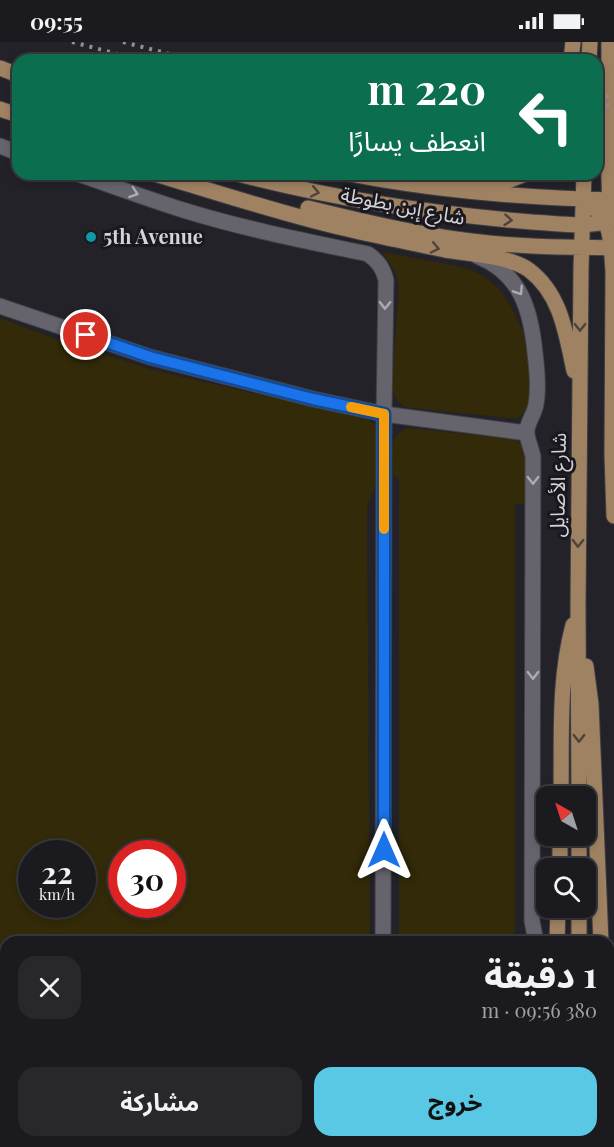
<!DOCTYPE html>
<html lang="ar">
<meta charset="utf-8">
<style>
:root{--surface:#1a1a1f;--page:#27272c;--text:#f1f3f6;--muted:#9fa1a4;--line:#38383d;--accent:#59c8e4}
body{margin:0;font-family:"Playfair Display","Noto Sans Arabic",serif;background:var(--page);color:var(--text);direction:rtl;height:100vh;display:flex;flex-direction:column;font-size:22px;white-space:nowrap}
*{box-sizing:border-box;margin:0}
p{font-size:20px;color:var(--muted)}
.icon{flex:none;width:33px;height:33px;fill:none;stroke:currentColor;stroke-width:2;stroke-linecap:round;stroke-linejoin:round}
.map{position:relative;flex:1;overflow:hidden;direction:ltr}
.side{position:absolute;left:0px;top:894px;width:615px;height:212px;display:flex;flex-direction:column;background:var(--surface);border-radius:18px 18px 0 0;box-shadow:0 3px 9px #0003,0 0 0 2px var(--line);direction:rtl}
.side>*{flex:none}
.guide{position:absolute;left:12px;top:12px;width:591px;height:126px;border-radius:18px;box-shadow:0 3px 9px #0003,0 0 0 2px var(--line);direction:rtl;background:#0b6e4f;color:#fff;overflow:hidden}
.needle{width:39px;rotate:321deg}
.controls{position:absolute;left:536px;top:744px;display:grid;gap:12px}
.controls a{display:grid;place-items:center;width:60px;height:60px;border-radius:12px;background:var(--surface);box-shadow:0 3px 9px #0003,0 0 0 2px var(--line);font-size:30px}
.speed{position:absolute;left:18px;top:798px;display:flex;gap:12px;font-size:30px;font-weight:700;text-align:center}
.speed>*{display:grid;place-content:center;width:78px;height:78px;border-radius:50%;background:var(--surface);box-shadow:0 3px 9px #0003,0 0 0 2px var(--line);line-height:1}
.speed small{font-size:15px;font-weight:400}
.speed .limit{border:9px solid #d22;background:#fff;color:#111}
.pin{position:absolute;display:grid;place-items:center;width:51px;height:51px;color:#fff;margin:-26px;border:3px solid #fff;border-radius:50%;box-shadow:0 2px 6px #0007}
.me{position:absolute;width:66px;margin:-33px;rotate:0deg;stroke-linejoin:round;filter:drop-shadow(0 0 4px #0008)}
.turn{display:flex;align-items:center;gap:21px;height:126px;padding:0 18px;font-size:27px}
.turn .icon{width:78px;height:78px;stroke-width:2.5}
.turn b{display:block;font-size:42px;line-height:51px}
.round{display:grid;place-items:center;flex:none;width:63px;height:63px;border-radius:18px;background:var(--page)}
.headline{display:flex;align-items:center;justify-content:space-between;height:102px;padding:0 18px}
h1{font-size:36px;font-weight:700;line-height:45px}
.cta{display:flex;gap:12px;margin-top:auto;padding:12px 18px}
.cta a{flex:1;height:69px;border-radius:18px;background:var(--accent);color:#111;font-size:24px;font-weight:700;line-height:69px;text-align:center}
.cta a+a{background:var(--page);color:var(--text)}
.status{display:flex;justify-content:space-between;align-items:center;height:42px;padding:0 30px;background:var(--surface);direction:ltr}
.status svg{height:16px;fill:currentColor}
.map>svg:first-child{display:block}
.sand{fill:#322a08;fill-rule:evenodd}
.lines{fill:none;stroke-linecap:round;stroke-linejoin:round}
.minor-casing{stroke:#413f44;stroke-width:17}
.major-casing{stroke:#413f44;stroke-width:17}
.minor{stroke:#65636c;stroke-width:15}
.major{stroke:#9f8262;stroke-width:15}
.rail{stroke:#919095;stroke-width:4;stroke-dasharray:3 6;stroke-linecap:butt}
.oneway{stroke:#4f423a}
.oneway2{stroke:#adacb2}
.route-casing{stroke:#114b97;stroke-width:15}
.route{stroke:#1a73e8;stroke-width:10}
.slow{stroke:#f59e0b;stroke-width:10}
.culture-dot{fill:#0f9aa8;stroke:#1a181f;stroke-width:2}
.labels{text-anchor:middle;stroke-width:6;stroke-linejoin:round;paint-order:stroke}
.street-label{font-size:20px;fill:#d4d3d7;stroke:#1a181f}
.poi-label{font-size:20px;font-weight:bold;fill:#d4d3d7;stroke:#1a181f;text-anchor:start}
</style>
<div class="status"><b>09:55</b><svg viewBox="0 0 49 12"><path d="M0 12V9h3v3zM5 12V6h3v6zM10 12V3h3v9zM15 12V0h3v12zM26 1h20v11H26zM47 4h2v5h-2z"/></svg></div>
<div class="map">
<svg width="614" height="1105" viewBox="0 0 614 1105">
<rect width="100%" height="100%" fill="#232229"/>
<path class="sand" d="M381 210 452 223 471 228 485 235 500 248 511 264 524 292 530 328 531 362 524 372 516 377 405 365C396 359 393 353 392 342L399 244C397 230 391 221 381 210Z
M0 276 56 297 156 329 368 377 374 382 377 389 375 444 367 466 370 900H6V1100H129L120 1105H0ZM32 812H82V862H32ZM122 812H172V862H122Z
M407 386 514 397 521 402 526 413V462H515V900H399V438L393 433C393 413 386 396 407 386Z"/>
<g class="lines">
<g class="minor-casing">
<path id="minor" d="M0 104 18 111
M78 132C113 144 148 157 183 168 244 187 306 199 368 212 378 219 383 226 386 238L384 372 383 900
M477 214C521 231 531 269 535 311 537 327 539 346 536 362 535 371 528 379 527 388 526 396 532 407 533 415L532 879 536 900
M0 264 150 315 313 357 384 372 527 391
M609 1023H614
M396 1100 397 1105
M543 1100 544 1105
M175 1105 184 1100
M211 1105 220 1100"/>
</g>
<g class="major-casing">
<path id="major" d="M609 0V136L610 168
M571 18 573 0
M589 18 590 0
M0 26 18 33
M0 67 18 73
M155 132C219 151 282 172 347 187 380 195 413 201 445 208 469 212 510 214 529 228 561 252 566 292 574 329
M238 132C334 157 433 172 532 180 557 181 591 187 614 177
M350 132C437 149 526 156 614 158
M460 140 510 138 525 132
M583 157C614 179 610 195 613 229L612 413 614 474
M308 166C361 179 416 192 471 199 518 205 567 205 614 206
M586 624 591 662 601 900
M561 754C562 697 558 639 573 583
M579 754 578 565 581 226 584 132
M579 794V826
M560 826V794
M579 866V900
M557 900 558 866
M609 1000 614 1008
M609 1032 614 1084
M570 1100 571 1105
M588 1100 589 1105"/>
</g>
<use href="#minor" class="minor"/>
<use href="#major" class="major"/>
<path class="rail" d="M72 0 141 18
M123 0 193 18
M597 55 614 54
M597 64 614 63"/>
</g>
<defs><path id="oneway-chevron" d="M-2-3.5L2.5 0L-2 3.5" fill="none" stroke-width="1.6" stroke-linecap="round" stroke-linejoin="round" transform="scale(1.5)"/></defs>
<g class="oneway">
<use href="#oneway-chevron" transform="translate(315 150) rotate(12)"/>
<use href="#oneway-chevron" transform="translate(508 178) rotate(5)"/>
<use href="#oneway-chevron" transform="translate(435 206) rotate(12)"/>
<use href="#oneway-chevron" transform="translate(580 285) rotate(91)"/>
<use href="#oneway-chevron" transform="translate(578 501) rotate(91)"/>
<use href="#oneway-chevron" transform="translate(579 696) rotate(90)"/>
</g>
<g class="oneway2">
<use href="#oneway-chevron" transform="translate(134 151) rotate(19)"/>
<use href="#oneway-chevron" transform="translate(519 249) rotate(57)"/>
<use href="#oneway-chevron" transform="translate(385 263) rotate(91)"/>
<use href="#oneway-chevron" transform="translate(533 438) rotate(90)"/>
<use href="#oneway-chevron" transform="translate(533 633) rotate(90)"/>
</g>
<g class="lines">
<g class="route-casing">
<path id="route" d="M86 293 150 315 313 357 384 372V808"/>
</g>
<use href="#route" class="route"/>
<path class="slow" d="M351 365 384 372V487"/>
</g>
<circle class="culture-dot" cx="91" cy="195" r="6"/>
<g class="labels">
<g class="street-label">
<text transform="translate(403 164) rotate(11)" y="7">شارع إبن بطوطة</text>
<text transform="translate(558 443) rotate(-89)" y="7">شارع الأصايل</text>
</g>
<g class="poi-label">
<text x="103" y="202">5th Avenue</text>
</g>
</g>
</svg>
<div class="controls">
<a><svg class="needle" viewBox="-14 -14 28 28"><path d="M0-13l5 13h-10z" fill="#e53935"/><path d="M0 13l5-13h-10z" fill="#9fa1a4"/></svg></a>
<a><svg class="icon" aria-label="search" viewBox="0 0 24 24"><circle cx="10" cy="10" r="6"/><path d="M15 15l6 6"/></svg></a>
</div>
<div class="speed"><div>22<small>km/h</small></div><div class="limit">30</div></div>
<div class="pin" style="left:86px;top:293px;background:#d93025"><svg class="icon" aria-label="arrive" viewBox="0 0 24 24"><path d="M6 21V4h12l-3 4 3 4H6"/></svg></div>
<svg class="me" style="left:384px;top:808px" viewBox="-20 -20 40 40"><path d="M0-17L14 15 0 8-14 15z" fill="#1a73e8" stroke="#fff" stroke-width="4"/></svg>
<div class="guide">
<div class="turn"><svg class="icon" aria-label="left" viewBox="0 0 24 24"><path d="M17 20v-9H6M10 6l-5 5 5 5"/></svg><div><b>220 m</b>انعطف يسارًا</div></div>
</div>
<section class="side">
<div class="headline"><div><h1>1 دقيقة</h1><p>380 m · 09:56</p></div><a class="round"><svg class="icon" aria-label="close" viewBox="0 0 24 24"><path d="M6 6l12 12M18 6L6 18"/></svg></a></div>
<div class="cta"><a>خروج</a><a>مشاركة</a></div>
</section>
</div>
